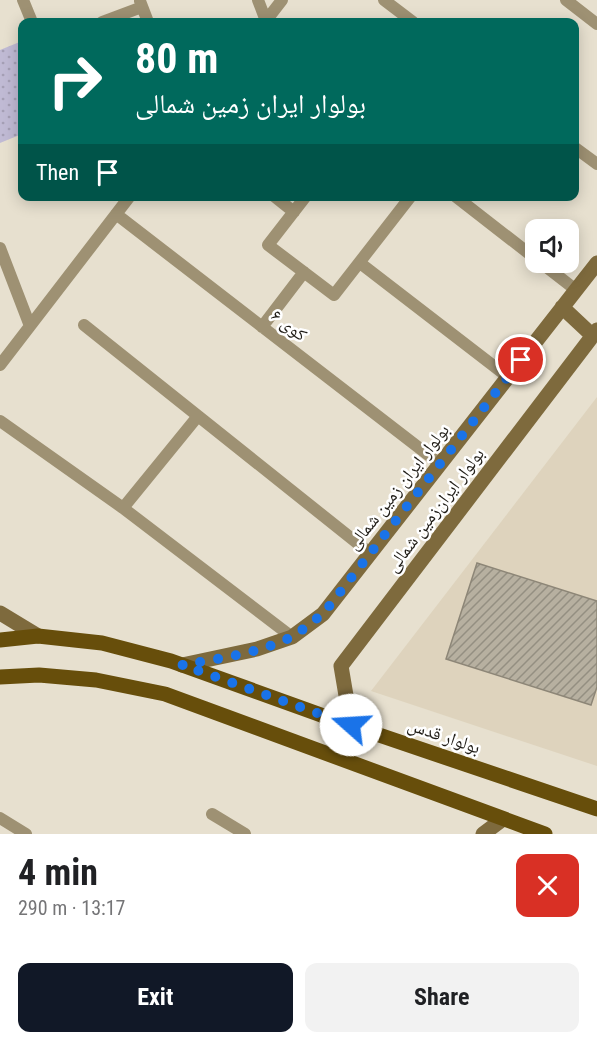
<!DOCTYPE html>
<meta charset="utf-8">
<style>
:root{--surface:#fff;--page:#f2f2f2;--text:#202124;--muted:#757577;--accent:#111827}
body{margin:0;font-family:"Roboto Condensed","Noto Naskh Arabic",sans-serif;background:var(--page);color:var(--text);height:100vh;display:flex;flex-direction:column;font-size:22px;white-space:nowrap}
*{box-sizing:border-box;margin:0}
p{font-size:20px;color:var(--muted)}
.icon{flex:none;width:33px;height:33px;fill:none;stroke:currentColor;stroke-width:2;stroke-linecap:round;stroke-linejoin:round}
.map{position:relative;height:834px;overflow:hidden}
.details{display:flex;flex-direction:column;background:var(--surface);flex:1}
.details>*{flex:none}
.banner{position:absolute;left:18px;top:18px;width:561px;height:183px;border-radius:12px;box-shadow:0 3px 15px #0003;background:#00695c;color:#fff;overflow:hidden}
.fabs{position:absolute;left:525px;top:219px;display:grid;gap:12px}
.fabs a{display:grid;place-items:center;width:54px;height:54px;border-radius:12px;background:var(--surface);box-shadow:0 3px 15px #0003;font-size:30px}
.pin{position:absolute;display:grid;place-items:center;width:51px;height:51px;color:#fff;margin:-26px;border:3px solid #fff;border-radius:50%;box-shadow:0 2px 6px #0007}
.me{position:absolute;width:66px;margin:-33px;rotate:289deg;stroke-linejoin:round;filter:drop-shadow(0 0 4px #0008)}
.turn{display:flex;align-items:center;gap:21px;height:126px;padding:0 18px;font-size:27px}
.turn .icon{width:78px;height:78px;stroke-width:2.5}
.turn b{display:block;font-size:42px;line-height:51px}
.then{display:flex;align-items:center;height:57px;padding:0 18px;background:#0003;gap:12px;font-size:22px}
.round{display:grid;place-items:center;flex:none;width:63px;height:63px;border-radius:12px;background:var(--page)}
.head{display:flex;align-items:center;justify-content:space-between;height:102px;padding:0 18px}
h1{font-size:36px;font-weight:700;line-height:45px}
.button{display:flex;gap:12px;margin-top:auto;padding:12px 18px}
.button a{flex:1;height:69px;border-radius:12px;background:var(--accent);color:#fff;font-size:24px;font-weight:700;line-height:69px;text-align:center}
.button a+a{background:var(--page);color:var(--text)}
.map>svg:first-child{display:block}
.built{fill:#ded3bd}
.park{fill:url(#park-dots)}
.building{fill:url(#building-hatch);stroke:#8d8677;stroke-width:1.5}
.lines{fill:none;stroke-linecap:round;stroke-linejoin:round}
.street{stroke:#9e9173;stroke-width:12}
.secondary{stroke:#7e6a3d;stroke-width:15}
.primary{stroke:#674e0b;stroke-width:15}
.route{stroke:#1a73e8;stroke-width:10;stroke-dasharray:0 18}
.labels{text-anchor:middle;stroke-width:5;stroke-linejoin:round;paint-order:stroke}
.street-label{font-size:18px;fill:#201d17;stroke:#fff}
</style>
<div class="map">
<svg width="597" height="834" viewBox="0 0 597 834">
<defs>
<pattern id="park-dots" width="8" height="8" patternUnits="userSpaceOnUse" patternTransform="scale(1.5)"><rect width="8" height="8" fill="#c0bad4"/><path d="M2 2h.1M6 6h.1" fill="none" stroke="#a59fb5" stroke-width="1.8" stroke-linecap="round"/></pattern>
<pattern id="building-hatch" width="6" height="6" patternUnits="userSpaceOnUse" patternTransform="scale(1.5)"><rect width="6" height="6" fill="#b7b0a0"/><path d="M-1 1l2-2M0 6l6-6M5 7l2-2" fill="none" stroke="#948f81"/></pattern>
</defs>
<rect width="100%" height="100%" fill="#e7e0cf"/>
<path class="built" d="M597 397V766L371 691Z"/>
<path class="park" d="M22 41V134L0 143V50Z"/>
<path class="building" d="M477 563 597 601V687L591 705 446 659Z"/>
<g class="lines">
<path class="street" d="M23 0 32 22
M258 0 266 21
M384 0 413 22
M566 0 597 24
M140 1 148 22
M102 22 142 7
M265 22 282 0
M574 147 597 164
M274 196 294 212
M306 196 268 245 334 295 411 196
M455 196 536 259
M116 214 440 464
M0 248 30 326
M540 262 576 290
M360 263 508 377
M84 325 371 554
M262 327 304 272
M0 365 130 196
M0 421 123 508 292 637
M123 508 198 416
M212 814 245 834
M0 818 26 834"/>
<path class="secondary" d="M562 307 593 336
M0 613 38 636
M182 665 257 649 292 637 323 614 597 263
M351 725 341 666 597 330
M483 834 503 819"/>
<path class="primary" d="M0 640 38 636 102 643 171 661 335 720 597 809
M0 677 39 675 96 680 165 694 545 834"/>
</g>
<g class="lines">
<path class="route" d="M351 725 182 665C217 659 262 653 293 636 303 630 313 621 323 614L521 360"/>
</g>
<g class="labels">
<g class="street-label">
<text transform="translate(289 325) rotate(38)" y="6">کوی ۶</text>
<text transform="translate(398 487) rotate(-52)" y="6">بولوار ایران زمین شمالی</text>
<text transform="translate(435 510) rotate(-53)" y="6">بولوار ایران‌زمین شمالی</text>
<text transform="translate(444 736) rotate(19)" y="6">بولوار قدس</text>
</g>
</g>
</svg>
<div class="fabs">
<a><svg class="icon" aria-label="sound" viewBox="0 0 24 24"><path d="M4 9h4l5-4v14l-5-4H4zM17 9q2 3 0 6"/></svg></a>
</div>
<div class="pin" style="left:521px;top:360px;background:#d93025"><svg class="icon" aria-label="arrive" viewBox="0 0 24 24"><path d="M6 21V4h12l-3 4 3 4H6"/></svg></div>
<svg class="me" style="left:351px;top:725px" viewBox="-20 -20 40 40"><circle r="19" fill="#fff"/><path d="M0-13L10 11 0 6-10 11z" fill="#1a73e8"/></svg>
<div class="banner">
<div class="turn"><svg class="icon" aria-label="right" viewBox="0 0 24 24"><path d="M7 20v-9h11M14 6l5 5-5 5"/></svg><div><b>80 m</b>بولوار ایران زمین شمالی</div></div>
<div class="then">Then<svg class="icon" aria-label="arrive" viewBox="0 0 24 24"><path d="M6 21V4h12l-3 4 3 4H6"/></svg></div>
</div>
</div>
<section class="details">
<div class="head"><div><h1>4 min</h1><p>290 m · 13:17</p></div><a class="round" style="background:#d93025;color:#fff"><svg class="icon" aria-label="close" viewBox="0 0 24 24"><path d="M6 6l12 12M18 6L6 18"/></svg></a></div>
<div class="button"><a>Exit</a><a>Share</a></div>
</section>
